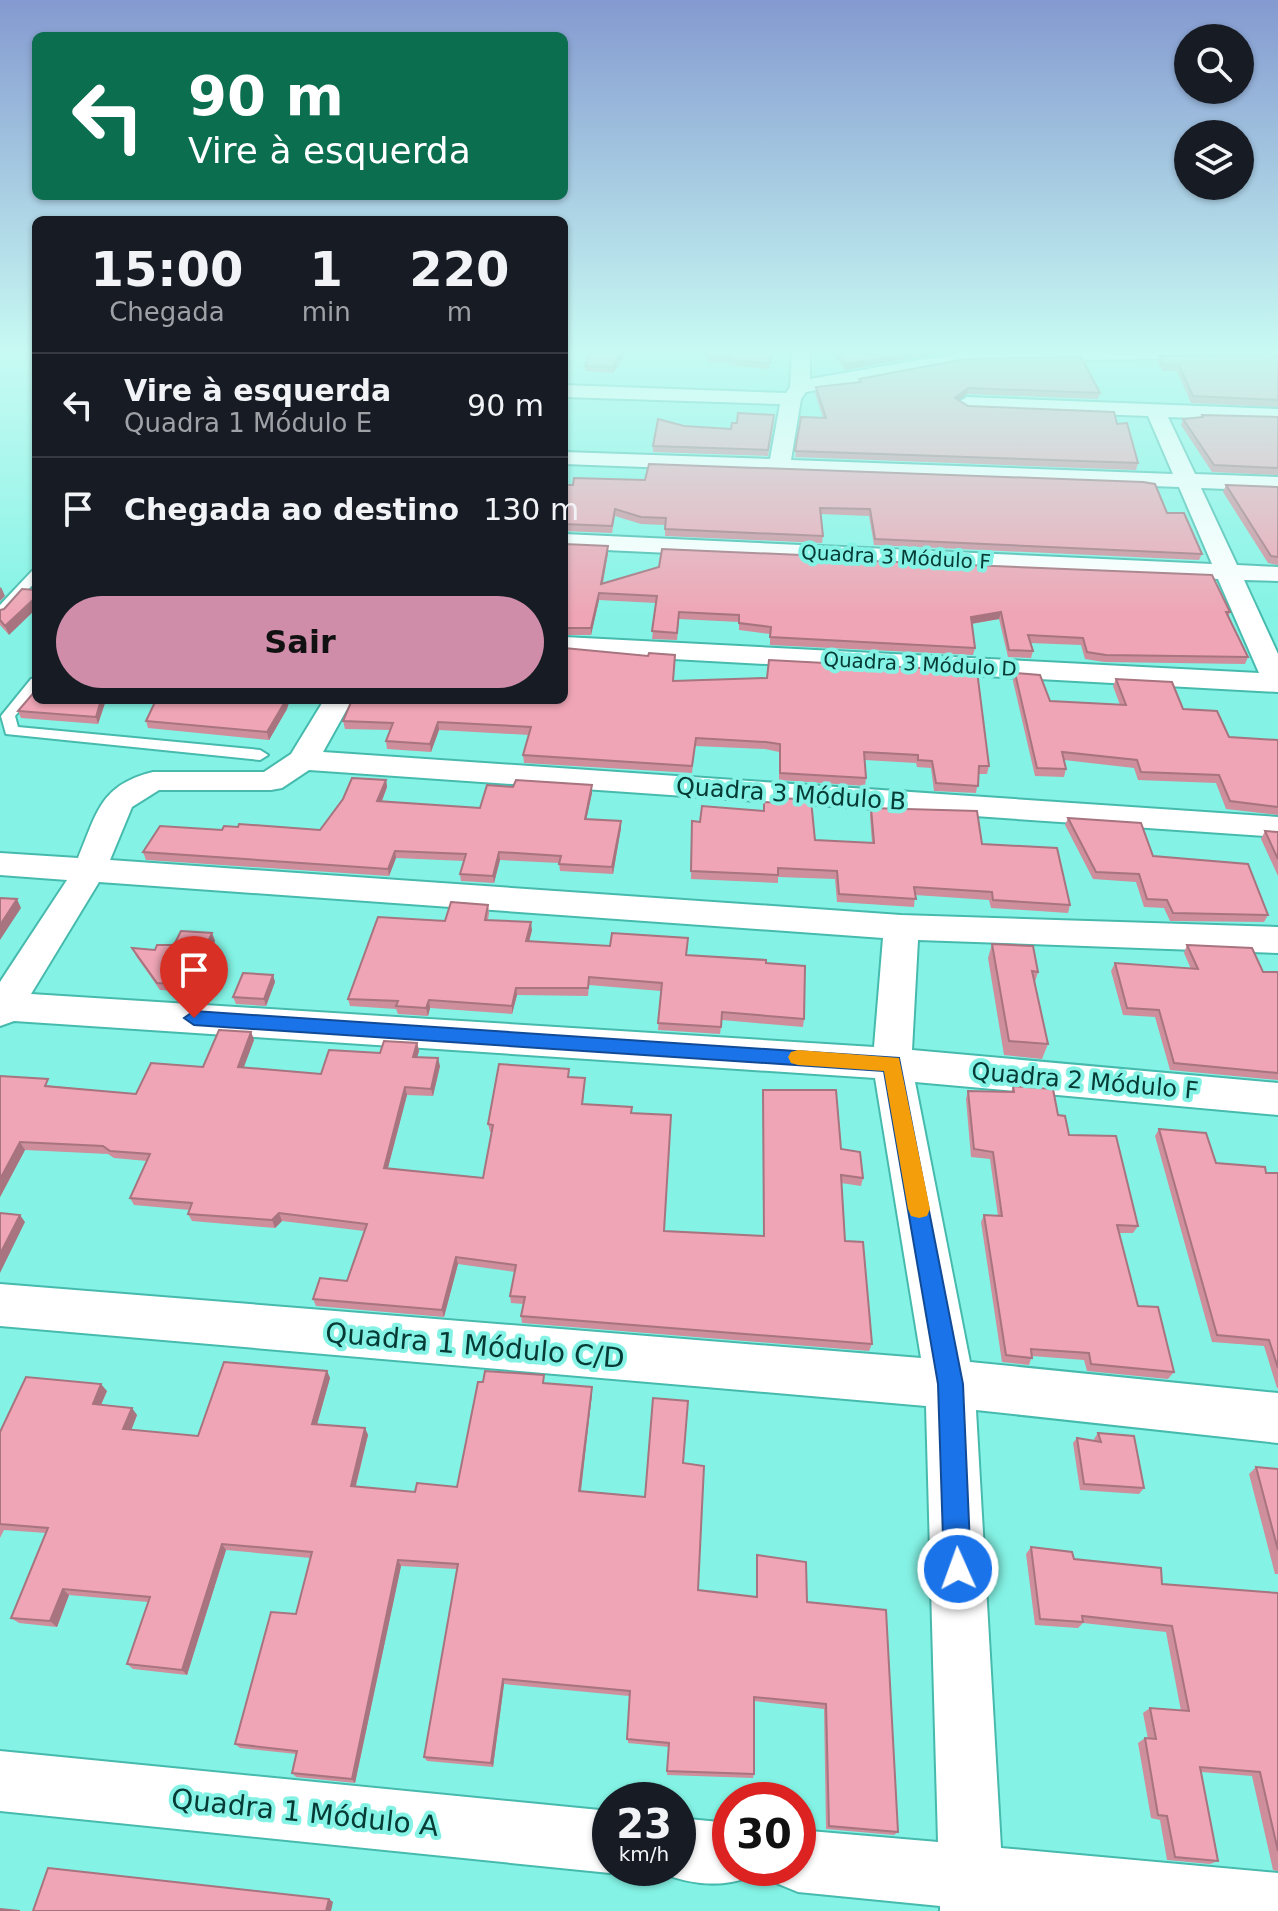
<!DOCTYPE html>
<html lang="pt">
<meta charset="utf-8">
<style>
:root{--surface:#171b24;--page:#242831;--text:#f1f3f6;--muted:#9ea1a6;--line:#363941;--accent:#cf8daa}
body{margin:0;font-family:"DejaVu Sans",sans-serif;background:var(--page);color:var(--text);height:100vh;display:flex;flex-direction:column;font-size:30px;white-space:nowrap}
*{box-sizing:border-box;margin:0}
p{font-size:26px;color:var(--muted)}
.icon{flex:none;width:44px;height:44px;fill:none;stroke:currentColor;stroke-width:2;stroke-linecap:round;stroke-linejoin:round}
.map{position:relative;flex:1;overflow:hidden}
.panel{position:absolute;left:32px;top:216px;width:536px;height:488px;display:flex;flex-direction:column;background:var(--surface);border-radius:12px;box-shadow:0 2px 6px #0004}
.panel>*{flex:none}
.banner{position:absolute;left:32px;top:32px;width:536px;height:168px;border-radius:12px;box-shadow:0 2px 6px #0004;background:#0b6e4f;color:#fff;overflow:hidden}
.tools{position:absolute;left:1174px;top:24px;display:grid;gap:16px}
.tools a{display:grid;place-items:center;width:80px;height:80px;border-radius:50%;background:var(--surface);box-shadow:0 2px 6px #0004;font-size:40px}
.speed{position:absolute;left:592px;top:1782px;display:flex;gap:16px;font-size:40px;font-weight:700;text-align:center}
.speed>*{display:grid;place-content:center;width:104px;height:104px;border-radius:50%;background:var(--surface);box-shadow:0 2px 6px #0004;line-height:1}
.speed small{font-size:20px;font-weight:400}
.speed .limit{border:12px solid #d22;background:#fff;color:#111}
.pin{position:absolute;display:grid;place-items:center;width:68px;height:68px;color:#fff;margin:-82px -34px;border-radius:50% 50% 50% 0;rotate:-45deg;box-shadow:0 0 8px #0007}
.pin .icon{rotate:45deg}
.me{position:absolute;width:88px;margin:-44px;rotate:358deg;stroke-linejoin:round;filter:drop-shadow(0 0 6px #0008)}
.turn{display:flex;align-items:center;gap:28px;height:168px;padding:0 24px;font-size:36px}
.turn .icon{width:104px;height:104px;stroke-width:2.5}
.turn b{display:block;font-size:56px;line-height:68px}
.eta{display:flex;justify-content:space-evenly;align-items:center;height:136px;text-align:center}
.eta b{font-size:48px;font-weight:700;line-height:56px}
.primary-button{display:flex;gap:16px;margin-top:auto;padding:16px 24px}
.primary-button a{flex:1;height:92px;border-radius:48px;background:var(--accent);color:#111;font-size:32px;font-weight:700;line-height:92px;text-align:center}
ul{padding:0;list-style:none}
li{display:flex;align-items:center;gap:24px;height:104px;padding:0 24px;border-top:2px solid var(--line)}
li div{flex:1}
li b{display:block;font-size:30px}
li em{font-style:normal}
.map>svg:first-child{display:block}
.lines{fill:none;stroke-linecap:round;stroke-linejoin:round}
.lane-casing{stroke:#47baae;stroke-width:4}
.street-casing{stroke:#47baae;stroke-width:4}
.lane{fill:#fff;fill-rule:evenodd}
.street{fill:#fff;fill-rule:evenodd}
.wall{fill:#ce8e9c}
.shaded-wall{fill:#a7747f}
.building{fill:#efa5b5;stroke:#a7747f;stroke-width:2}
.route{fill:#1a73e8;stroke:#114b97;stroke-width:2}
.slow{fill:#f59e0b}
.labels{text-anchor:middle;stroke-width:8;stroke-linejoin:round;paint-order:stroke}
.far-street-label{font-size:20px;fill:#053a35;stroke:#84f3e5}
.street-label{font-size:24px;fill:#053a35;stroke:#84f3e5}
.near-street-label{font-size:28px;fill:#053a35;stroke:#84f3e5}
</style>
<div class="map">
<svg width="1278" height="1911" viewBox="0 0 1278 1911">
<rect width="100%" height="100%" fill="#84f3e5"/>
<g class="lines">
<g class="lane-casing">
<path id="lane" d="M36 570V581L5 616 0 617V605L32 571Z
M36 678V691L15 716 18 727 260 750 268 755 260 760 6 734 1 716 31 679Z"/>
</g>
<g class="street-casing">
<path id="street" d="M792 348H810V379L964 352 1278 348V357L964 362 806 392 801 399 791 460 1173 474 1148 416 967 409 957 403 967 397 1278 409V421L1168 417 1195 474 1278 477V491L1201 488 1237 565 1278 567V581L1244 580 1278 654V692L564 653V637L1259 673 1218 579 564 548V534L1212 564 1179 487 564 464V452L770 459 780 404 564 397V385L786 393 790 387Z
M324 700H352L323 752 1278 817V837L309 770 282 788 271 790H159L132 807 110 860 901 915 1278 927V953L918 940 912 1050 1278 1083V1115L915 1082 970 1362 1278 1393V1443L976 1410 1001 1848 1278 1873V1911H940V1906L798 1892 776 1883 769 1868H798V1830L938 1842 926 1406 0 1326V1284L921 1358 875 1078 14 1021 0 1026V982L67 880 0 875V853L78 858C97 813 100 785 153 772H264L291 754ZM99 882 883 938 874 1047 31 994Z
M0 1751 610 1811V1868H622L610 1873 0 1811Z
M678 1818 730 1823V1868H756L752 1876C721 1889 687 1884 656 1871L655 1868H678Z"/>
</g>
<use href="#lane" class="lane"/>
<use href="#street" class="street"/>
</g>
<path class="wall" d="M592 348H626L624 356 613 373 585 371V366Z
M709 348H773L769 369 729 365V362H707Z
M902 348H1019L963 349 845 370 836 358V353L902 349Z
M1278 354V407L1191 403 1177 371H1163L1157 362 1159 356Z
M859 379 1100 393 1098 399 967 394 959 400 968 406 1117 424 1138 463 1136 470 795 457 801 417 823 418 815 393 816 387 858 383Z
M1202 415 1278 417V475L1212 472 1181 425 1183 419 1201 418Z
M774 421 768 456 653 452V446L684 426 731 429Z
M564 485 1167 513 1202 554 1199 560 874 545 869 516 821 514 823 536 822 543 665 536V525L641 524 615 516 612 533 564 531Z
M1226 485 1278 487V565L1268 563 1223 492Z
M564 544 608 553 603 583 825 559 1230 612 1228 617 1248 657 1245 664 1104 662 1085 659 1081 645 1030 643 1033 651 1031 658 1008 657 999 619 972 624 975 648 973 655 770 645V634L739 630V622L679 619 677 640 652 639 656 603 599 600 591 635H564Z
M4 609 9 635 0 625V610Z
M1015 673 1050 701 1120 705 1113 686 1116 679 1183 709 1229 737 1278 740V815L1226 809 1216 783 1138 780 1134 768 1064 760 1066 769 1064 777 1035 776 1013 681Z
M674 681 989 766 987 774H979L976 793 934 791 931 768 917 767 916 763 865 760 866 778 865 786 779 780V752L765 749 695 746 692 773 524 763 523 755 529 735 439 730 431 752 387 749 386 741 390 730 345 729 343 721Z
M106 700 98 724 21 718 18 711Z
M287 709 269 740 148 728 146 721Z
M386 780 387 787 382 801 480 808 592 793 586 819 621 821V828L613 874 560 871 559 863 500 860 494 883 461 881 460 874 464 861 396 858 389 876 146 860 143 852 222 830H320Z
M781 798 815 840 872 843 870 816 871 808 982 844 1070 905 1068 913 991 908 989 900 915 895 914 907 837 902 835 879 778 877V883L691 879 692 821 700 822 764 811 780 803Z
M1068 818 1153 856 1268 915 1264 922 1170 921 1164 908 1144 907 1136 882 1093 879 1065 825Z
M1265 831 1278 832V876L1261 839Z
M488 905 489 913 488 920 532 930 529 942 610 946 688 938 687 955 766 963 804 1019 803 1027 722 1020 720 1034 658 1030 661 991 589 985 588 996 517 995 512 1014 430 1008 428 1016 398 1014 396 1009 350 1006 348 999 445 921Z
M212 933 215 941 194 986H184L182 991 160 990 136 956 132 948 155 950 174 945Z
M992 944 1038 972 1035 982 1048 1044 1042 1059 1004 1055 988 958Z
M1187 945 1263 972H1278V1080L1170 1070 1155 1017 1123 1015 1111 971 1115 963 1191 969 1184 953Z
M273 975 275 982 266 1006 236 1004 233 997Z
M251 1032 254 1040 243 1068 321 1074 380 1053 417 1043 419 1051 417 1057 440 1066 433 1096 407 1095 388 1168 483 1178 492 1132H490L488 1124 570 1077 585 1078 583 1104 631 1113 665 1231 763 1236V1090L841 1149 863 1178 861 1186 841 1183 845 1241 872 1344 869 1351 522 1323 521 1316 523 1304 511 1303 510 1296 515 1272 458 1264 444 1317 316 1306 313 1299 347 1281 364 1231 282 1221 275 1228 192 1221 188 1214 190 1210 134 1205 130 1198 147 1161 114 1158 108 1154 25 1150 0 1197V1076L53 1086 136 1094 203 1067Z
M1013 1086 1058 1115 1069 1135 1138 1226 1133 1233H1119L1138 1306 1174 1372 1168 1379 1087 1371 1084 1360 1032 1356 1029 1365 1002 1362 981 1222 984 1215 998 1216 990 1159 971 1157 966 1099 968 1091 1011 1092Z
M1159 1129 1216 1163 1266 1173H1278V1388H1277L1264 1346 1212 1342 1155 1136Z
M327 1371 330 1378 317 1425 365 1428 368 1435 356 1486 415 1492 457 1487 545 1383 592 1387V1394L581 1491 645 1497 683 1463 698 1590 756 1597V1561L757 1555 807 1602 898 1832 894 1835 826 1829 824 1709 754 1701V1774L753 1778 667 1775 669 1747 628 1743 629 1696 504 1684 493 1767 427 1761 424 1757 457 1569 401 1566 355 1783 296 1777 292 1773 296 1754 240 1748 235 1744 296 1614 311 1558 226 1550 187 1675 133 1669 127 1664 148 1602 69 1595 57 1627 19 1623 11 1618 46 1533 4 1530 0 1538V1432L107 1391 101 1405 137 1415 131 1430 198 1436Z
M1098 1433 1144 1488 1139 1494 1080 1490 1073 1443 1077 1438 1095 1441 1094 1439Z
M1256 1467 1278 1469V1574H1275L1249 1474Z
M1031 1547 1162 1584 1278 1593V1871L1273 1870 1252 1776 1201 1772 1218 1861 1210 1864 1167 1860 1160 1820 1151 1818 1138 1743 1145 1738 1148 1739 1143 1713 1150 1708 1181 1711 1166 1632 1083 1623 1078 1628 1035 1625 1026 1554Z"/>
<path class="shaded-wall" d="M624 348H626L624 356 613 373 612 367Z
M939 348H964L963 349 845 370 846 364Z
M968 388 967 394 954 404 955 398Z
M608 546V553L601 591V584Z
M1 587 5 596 0 601V588Z
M599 593V600L591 635V628Z
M36 597V609L9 635 5 626Z
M1001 612 999 619 969 624 971 617Z
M101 700H106L98 724 96 717Z
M286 700H290L287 709 269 740 267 732Z
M438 722 439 730 431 752 430 744Z
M386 780 387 787 379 808 377 801Z
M592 785V793L585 826V819Z
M621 821V828L613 874 612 867Z
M395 851 396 858 389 876 388 869Z
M499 852 500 860 494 883 493 876Z
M17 899 21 908 0 940V925Z
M531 922 532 930 527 949 526 941Z
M212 933 215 941 194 986 191 979Z
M273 975 275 982 266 1006 264 999Z
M181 979 184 986 182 991 179 984Z
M516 988 517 995 512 1014V1006Z
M429 1000 430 1008 428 1016 426 1008Z
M251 1032 254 1040 241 1075 238 1067Z
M417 1043 419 1051 415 1065 413 1057Z
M438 1058 440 1066 433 1096 431 1089Z
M405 1087 407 1095 386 1175 384 1168Z
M20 1142 25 1150 0 1197V1179Z
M279 1213 282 1221 275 1228 272 1220Z
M20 1215 25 1222 0 1273V1254Z
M456 1257 458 1264 444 1317 442 1310Z
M327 1371 330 1378 315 1431 312 1424Z
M101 1384 107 1391 98 1411 93 1404Z
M592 1387V1394L580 1497 579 1491Z
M132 1408 137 1415 129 1436 123 1429Z
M365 1428 368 1435 354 1492 351 1486Z
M222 1544 226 1550 187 1675 182 1670Z
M398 1560 401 1566 355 1783 352 1779Z
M63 1589 69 1595 57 1627 50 1621Z
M503 1679 504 1684 493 1767 491 1763Z
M329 1899 333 1902 331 1911H326Z"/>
<path class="building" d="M592 348H624L612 367 585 366Z
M709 348H772L770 363 729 360V357L708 356Z
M907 348H939L846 364 836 353Z
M1278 354V400L1193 396 1179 365H1164L1159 356Z
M1081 357 1100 393 968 388 955 398 968 406 1114 412 1117 424 1127 423 1138 463 795 451 801 417 826 418 816 387 861 382 859 379 965 359Z
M738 413 774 415 768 450 653 446 658 419 684 426 731 429 732 423H737Z
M1202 415 1278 417V468L1214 465 1183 419 1203 417Z
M649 464 1143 482 1155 484 1167 513H1184L1202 554 875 539 870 509 820 508 823 536 665 529 666 518 641 517 615 509 612 526 564 524V485H573L574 478 645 480Z
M1226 485 1278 487V557L1271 556Z
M564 544 608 546 601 584 659 567 662 549 824 556 825 559 1212 575 1230 612H1226L1248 657 1106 655 1087 652 1083 638 1028 635 1033 651 1009 650 1001 612 971 617 975 648 770 637 771 627 739 623V615L679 612 677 633 652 631 657 596 599 593 591 628H564Z
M22 589 36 590V597L5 626 0 620V610L4 609Z
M564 648 648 656 649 653 675 655 673 681 767 678 769 660 977 671 989 766H979L978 786 936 783 932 761 918 760V755L864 752 866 778 780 773V744L766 742 696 738 692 766 523 755 531 727 438 722 430 744 386 741 393 723 343 721 352 700H564Z
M1015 673 1040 675 1050 701 1126 705 1116 679 1172 682 1183 709 1217 711 1229 737 1278 740V807L1230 801 1219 775 1141 772 1137 760 1062 752 1066 769 1037 768Z
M36 690V700H101L96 717 18 711Z
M156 700H286L267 732 146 721Z
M352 778 386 780 377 801 480 808 487 785 513 787 516 780 592 785 585 819 621 821 612 867 559 864 561 856 499 852 493 876 460 874 466 854 395 851 388 869 143 852 160 826 222 830 224 826 238 827 239 824 320 830 343 799Z
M781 798 811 800 815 840 874 843 871 808 977 811 982 844 1057 848 1070 905 993 900 992 892 914 887 916 899 839 894 837 871 778 868V875L691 871 692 821 700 822 702 806 764 811V802L781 803Z
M1068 818 1141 823 1153 856 1248 864 1268 915 1173 913 1167 900 1147 899 1139 874 1096 872Z
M1265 831 1278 832V859Z
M0 898 17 899 0 925Z
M451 902 488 905 485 920 531 922 526 941 610 946 612 933 688 938 686 955 766 960V963L805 966 804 1019 722 1012 721 1027 658 1023 662 983 589 977 588 988H516L512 1006 429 1000 426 1008 396 1006 398 1001 348 999 378 917 445 921Z
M181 931 212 933 191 979H181L179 984 157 983 132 948 155 950 157 945H174Z
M992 944 1033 946 1038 972 1032 971 1048 1044 1009 1041Z
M1187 945 1252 948 1263 972H1278V1073L1174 1063 1159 1010 1127 1008 1115 963 1198 969Z
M243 973 273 975 264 999 233 997Z
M219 1030 251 1032 238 1067 321 1074 329 1050 380 1053 384 1041 417 1043 413 1057 438 1058 431 1089 405 1087 384 1168 483 1178 493 1125 488 1124 499 1064 569 1069 568 1077 585 1078 582 1104 632 1107 631 1113 671 1115 664 1231 764 1236 763 1090H836L841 1149 860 1152 863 1178 841 1175 845 1241 863 1242 872 1344 521 1316 525 1297 510 1296 516 1265 456 1257 442 1310 313 1299 320 1278 347 1281 367 1224 279 1213 272 1220 188 1214 192 1203 130 1198 150 1154 110 1151 103 1146 20 1142 0 1179V1076L48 1079 45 1086 136 1094 151 1063 203 1067Z
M1013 1086 1053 1089 1058 1115 1065 1116 1069 1135 1116 1136 1138 1226 1117 1225 1138 1306 1158 1307 1174 1372 1091 1364 1089 1353 1031 1349 1032 1358 1006 1355 984 1215 1002 1216 993 1152 974 1149 968 1091 1014 1092Z
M1159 1129 1206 1133 1216 1163 1265 1167 1266 1173H1278V1368L1269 1340 1217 1335Z
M0 1213 20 1215 0 1254Z
M224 1362 327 1371 312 1424 365 1428 351 1486 415 1492 417 1483 457 1487 478 1382H483L485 1371 544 1375 543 1383 592 1387 579 1491 645 1497 653 1398 688 1401 683 1463 704 1466 698 1590 757 1597V1555L806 1562 807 1602 886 1610 898 1832 829 1826 826 1704 754 1697V1774L667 1771 669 1743 627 1739 630 1691 503 1679 491 1763 424 1757 458 1564 398 1560 352 1779 292 1773 297 1751 235 1744 271 1612 296 1614 312 1552 222 1544 182 1670 127 1664 150 1597 63 1589 50 1621 11 1618 48 1528 0 1524V1432L26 1377 101 1384 93 1404 132 1408 123 1429 198 1436Z
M1098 1433 1134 1436 1144 1488 1084 1484 1077 1438 1101 1442Z
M1256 1467 1278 1469V1550Z
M1031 1547 1072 1552 1074 1559 1161 1568 1162 1584 1278 1593V1851L1260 1772 1200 1767 1218 1861 1175 1857 1167 1816 1158 1815 1145 1738 1156 1739 1150 1708 1189 1711 1172 1626 1082 1616 1083 1622 1040 1619Z
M48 1868 329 1899 326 1911H33Z
M0 1909 20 1911H0Z"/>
<linearGradient id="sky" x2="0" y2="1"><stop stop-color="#849ad0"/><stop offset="0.57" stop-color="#c8faf3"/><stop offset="1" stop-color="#c8faf3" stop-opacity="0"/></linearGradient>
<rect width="1278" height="615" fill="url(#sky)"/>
<path class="route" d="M194 1011 899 1058 963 1384 971 1569 967 1579 958 1583 948 1579 944 1569 938 1384 884 1071 194 1025 184 1018Z"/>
<path class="slow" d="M798 1050 899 1058 930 1209 927 1216 919 1218 911 1216 908 1209 884 1071 798 1065 791 1063 788 1057 791 1052Z"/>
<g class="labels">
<g class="far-street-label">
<text transform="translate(896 557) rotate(3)" y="7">Quadra 3 Módulo F</text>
<text transform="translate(920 664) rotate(3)" y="7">Quadra 3 Módulo D</text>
</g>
<g class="street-label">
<text transform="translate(791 794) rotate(4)" y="8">Quadra 3 Módulo B</text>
<text transform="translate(1085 1081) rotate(5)" y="8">Quadra 2 Módulo F</text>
</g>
<g class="near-street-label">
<text transform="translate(475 1345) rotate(5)" y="10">Quadra 1 Módulo C/D</text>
<text transform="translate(305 1812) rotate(6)" y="10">Quadra 1 Módulo A</text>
</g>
</g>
</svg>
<div class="tools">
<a><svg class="icon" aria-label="search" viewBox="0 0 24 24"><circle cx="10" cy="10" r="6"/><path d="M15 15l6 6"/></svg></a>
<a><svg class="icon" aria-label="layers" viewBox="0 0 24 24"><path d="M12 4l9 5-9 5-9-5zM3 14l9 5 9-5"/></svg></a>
</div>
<div class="speed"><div>23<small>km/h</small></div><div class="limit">30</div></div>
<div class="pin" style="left:194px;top:1018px;background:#d93025"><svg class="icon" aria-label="arrive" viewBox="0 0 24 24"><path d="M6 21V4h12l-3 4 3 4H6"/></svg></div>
<svg class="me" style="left:958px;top:1569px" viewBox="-20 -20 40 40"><circle r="17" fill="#1a73e8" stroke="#fff" stroke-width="3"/><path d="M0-11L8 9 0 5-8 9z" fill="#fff"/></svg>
<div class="banner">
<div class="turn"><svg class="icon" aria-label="left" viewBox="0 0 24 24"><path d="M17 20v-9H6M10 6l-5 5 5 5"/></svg><div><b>90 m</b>Vire à esquerda</div></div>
</div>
<section class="panel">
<div class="eta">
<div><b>15:00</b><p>Chegada</p></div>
<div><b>1</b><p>min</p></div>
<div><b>220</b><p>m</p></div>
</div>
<ul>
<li><svg class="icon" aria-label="left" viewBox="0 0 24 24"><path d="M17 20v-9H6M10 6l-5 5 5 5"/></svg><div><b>Vire à esquerda</b><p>Quadra 1 Módulo E</p></div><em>90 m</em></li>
<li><svg class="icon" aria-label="arrive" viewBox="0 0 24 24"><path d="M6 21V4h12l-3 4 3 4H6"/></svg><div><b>Chegada ao destino</b></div><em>130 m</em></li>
</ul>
<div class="primary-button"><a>Sair</a></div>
</section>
</div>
